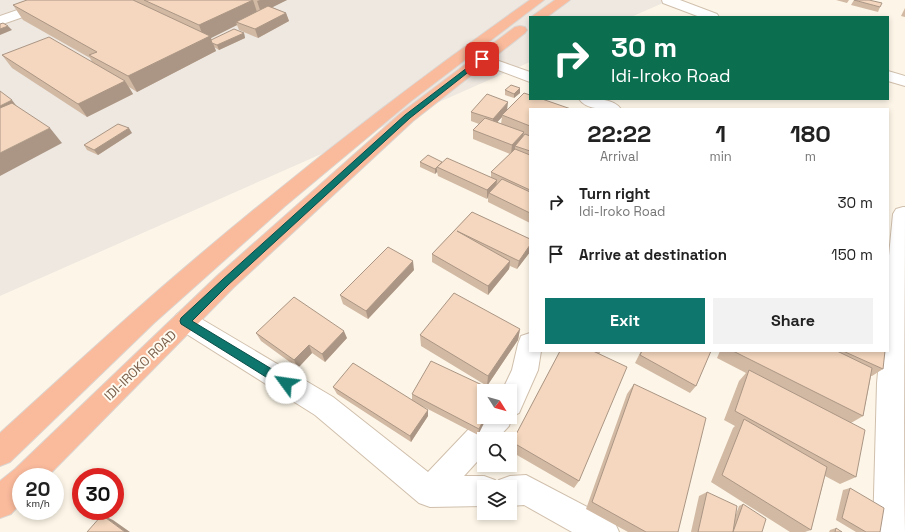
<!DOCTYPE html>
<style>
:root{--surface:#fff;--page:#f2f2f2;--text:#222;--muted:#767676;--accent:#0f766e}
body{margin:0;font-family:"Space Grotesk",sans-serif;background:var(--page);color:var(--text);height:100vh;display:flex;flex-direction:column;font-size:15px;white-space:nowrap}
*{box-sizing:border-box;margin:0}
p{font-size:13px;color:var(--muted)}
.icon{flex:none;width:22px;height:22px;fill:none;stroke:currentColor;stroke-width:2;stroke-linecap:round;stroke-linejoin:round}
.map{position:relative;flex:1;overflow:hidden}
.side{position:absolute;left:529px;top:108px;width:360px;height:244px;display:flex;flex-direction:column;background:var(--surface);border-radius:0px;box-shadow:0 2px 6px #0003}
.side>*{flex:none}
.hud{position:absolute;left:529px;top:16px;width:360px;height:84px;border-radius:0px;box-shadow:0 2px 6px #0003;background:#0b6e4f;color:#fff;overflow:hidden}
.needle{width:26px;rotate:127deg}
.fabs{position:absolute;left:477px;top:384px;display:grid;gap:8px}
.fabs a{display:grid;place-items:center;width:40px;height:40px;border-radius:0px;background:var(--surface);box-shadow:0 2px 6px #0003;font-size:20px}
.speed{position:absolute;left:12px;top:468px;display:flex;gap:8px;font-size:20px;font-weight:700;text-align:center}
.speed>*{display:grid;place-content:center;width:52px;height:52px;border-radius:50%;background:var(--surface);box-shadow:0 2px 6px #0003;line-height:1}
.speed small{font-size:10px;font-weight:400}
.speed .limit{border:6px solid #d22;background:#fff;color:#111}
.pin{position:absolute;display:grid;place-items:center;width:34px;height:34px;color:#fff;margin:-17px;border-radius:8px;box-shadow:0 2px 6px #0006}
.me{position:absolute;width:44px;margin:-22px;rotate:301deg;stroke-linejoin:round;filter:drop-shadow(0 0 3px #0008)}
.turn{display:flex;align-items:center;gap:14px;height:84px;padding:0 16px;font-size:18px}
.turn .icon{width:52px;height:52px;stroke-width:2.5}
.turn b{display:block;font-size:28px;line-height:34px}
.eta{display:flex;justify-content:space-evenly;align-items:center;height:68px;text-align:center}
.eta b{font-size:24px;font-weight:700;line-height:28px}
.action{display:flex;gap:8px;margin-top:auto;padding:8px 16px}
.action a{flex:1;height:46px;border-radius:0px;background:var(--accent);color:#fff;font-size:16px;font-weight:700;line-height:46px;text-align:center}
.action a+a{background:var(--page);color:var(--text)}
ul{padding:0;list-style:none}
li{display:flex;align-items:center;gap:12px;height:52px;padding:0 16px}
li div{flex:1}
li b{display:block;font-size:15px}
li em{font-style:normal}
.map>svg:first-child{display:block}
.industrial{fill:#eee8e1}
.lines{fill:none;stroke-linecap:round;stroke-linejoin:round}
.minor-casing{stroke:#d0bfac;stroke-width:2}
.highway-casing{stroke:#dcd5d0;stroke-width:2}
.minor{fill:#fff;fill-rule:evenodd}
.highway{fill:#faba9c;fill-rule:evenodd}
.wall{fill:#d2b9a3;fill-rule:evenodd}
.shaded-wall{fill:#ab9685}
.building{fill:#f4d7be;stroke:#ab9685}
.route{fill:#0f766e;stroke:#0a4d48}
.labels{text-anchor:middle;stroke-width:4;stroke-linejoin:round;paint-order:stroke}
.street-label{font-size:13px;fill:#795e4a;stroke:#fffaef}
</style>
<div class="map">
<svg width="905" height="532" viewBox="0 0 905 532">
<rect width="100%" height="100%" fill="#fdf6e8"/>
<path class="industrial" d="M0 0H670L631 17H530V62L0 296Z"/>
<g class="lines">
<g class="minor-casing">
<path id="minor" d="M46 0H64L63 3 0 25V16Z
M662 0H680L717 14 719 17H700L663 3Z
M482 55 530 72V82L477 62 475 59 477 56Z
M888 71 905 76V86L888 81Z
M579 99C592 99 613 97 621 109 608 109 587 111 579 99Z
M903 207H905C905 316 903 424 905 532H873L877 383 880 351H888V266L893 214 896 209Z
M185 311 193 314 333 397 428 472 484 413V417H510V391H502L512 370 518 344 521 336 530 333V351H541L538 370 519 413 512 416 509 426 497 439H484V454L464 476H484L495 480 497 486 499 480 510 476 526 475 614 521 619 532H572L524 505 510 506V487H484V506L430 507 419 503 315 415 177 328 173 321 177 314Z"/>
</g>
<g class="highway-casing">
<path id="highway" d="M530 0H544L411 101 285 206 154 323 10 462 0 466V433C54 384 107 335 161 288 279 186 402 90 530 0Z
M555 0H570L547 17H531Z
M520 26 525 27 527 30 525 33 413 121 233 288 47 477H21V503L11 514 0 518V481L15 469 217 276 401 113 515 27Z"/>
</g>
<use href="#minor" class="minor"/>
<use href="#highway" class="highway"/>
</g>
<path class="wall" d="M27 0H287L272 7 286 13 289 21 258 38 239 30 237 25 211 38V40L244 33 245 38 219 50 214 47 216 51 137 92 129 87 133 94 87 117 12 68 2 55 92 62 90 58 23 20 13 5Z
M836 0H849L847 3Z
M854 0 880 7 878 12 851 5Z
M905 8V17L901 16Z
M505 90 520 93 514 98 505 95Z
M530 109V223L488 202V197L487 199 438 176 437 172 435 174 420 167V162H442L491 177V172L510 154 473 139V130L479 124 471 121V112ZM502 117 501 124 497 122Z
M132 133 98 155 87 150 84 145Z
M472 212 530 239V252L517 269 510 266 509 269 488 295 432 262V254Z
M414 270 368 319 343 304 340 295Z
M520 329 518 340 487 386 421 346 420 335Z
M256 333 347 338 325 362 312 353 298 368 261 341Z
M560 351H601L599 354 579 481 574 488 510 451 512 442Z
M641 351H711L696 386 690 393 635 363Z
M720 351H885L883 369 872 376H871L863 416 851 423 856 477 840 484 825 476 811 530 805 532H790L711 482 733 428 735 426 724 420 739 381 746 373 717 358Z
M634 384 678 532H628L586 509 627 394Z
M333 387 412 400V394L484 417H487L478 435 422 406 428 416 411 442 337 394Z
M850 488 880 532H856L836 520 843 490Z
M707 492 736 514 739 506 743 504 762 532H691L699 496Z
M836 528 835 532H829L830 530Z"/>
<path class="shaded-wall" d="M253 0 258 15 236 22 237 25 211 38 216 51 137 92 128 76 204 39 199 25Z
M260 0H287L261 13 257 1Z
M286 13 289 21 258 38 255 29Z
M8 26 12 30 0 35V29Z
M244 33 245 38 219 50 217 45Z
M125 81 133 94 87 117 78 104Z
M520 88V93L514 98V94Z
M12 100 24 116 0 128V106Z
M508 102 507 111 502 115V117L492 128 493 119Z
M50 128 62 143 0 176V153Z
M129 128 132 133 98 155 94 150Z
M524 132 522 141 515 146V150L511 154 512 145Z
M437 168V172L435 174V169Z
M497 180 496 189 489 193 488 197 487 199V190Z
M530 245V252L517 269 519 261Z
M413 261 414 270 368 319 366 311Z
M510 261 509 269 488 295V286Z
M520 329 518 340 487 386 488 376Z
M344 331 347 338 325 362 322 354Z
M309 345 312 353 298 368 294 360Z
M428 410V416L411 442 410 436Z
M485 417H487L478 435 479 429Z
M102 515 113 520 130 532H125Z"/>
<path class="building" d="M27 0H133L210 36 128 76 89 55 97 52 13 5Z
M144 0H253L199 25Z
M854 0H869L882 3 880 7Z
M268 6 286 13 255 29 236 22Z
M3 23 8 26 0 29V24Z
M234 29 244 33 217 45 212 43 211 40Z
M49 37 125 81 78 104 2 55Z
M511 85 520 88 514 94 505 90Z
M0 91 12 100 0 106Z
M524 93 530 95V99H542L571 109H530V126L502 115Z
M487 94 508 102 493 119 471 112Z
M12 103 50 128 0 153V108Z
M485 118 524 132 512 145 473 130Z
M118 124 129 128 94 150 84 145Z
M525 134 530 136V151L515 146Z
M515 149 530 155V190L491 172Z
M428 155 442 162 435 169 420 162Z
M447 158 497 180 487 190 437 167Z
M502 179 530 192V213L489 193Z
M472 212 530 239V245L519 261 457 231 510 261 488 286 432 254Z
M388 247 413 261 366 311 340 295Z
M454 293 520 329 488 376 420 335Z
M294 297 344 331 322 354 309 345 294 360 256 333Z
M560 351H593L627 367 579 481 512 442Z
M642 351H711L696 386 640 355Z
M733 351H837L872 368 863 416Z
M843 351H885L883 369Z
M431 361 495 391H484V417H485L479 429 412 394Z
M353 363 428 410 410 436 333 387Z
M749 370 865 430 856 477 735 411Z
M634 384 706 418 678 532H646L592 502Z
M744 419 827 467 811 530 722 475Z
M850 488 884 508 880 532H866L842 518Z
M707 492 737 506 733 532H698Z
M743 504 766 519 762 532H733Z
M102 515 125 532H87Z
M836 528 842 532H835Z"/>
<path class="route" d="M480 58 485 59 410 118 228 285 192 321 290 380 291 383 290 387 286 388 282 387 181 324 180 321 181 318 222 280 405 115Z"/>
<g class="labels">
<g class="street-label">
<text transform="translate(140 365) rotate(-44)" y="5">IDI-IROKO ROAD</text>
</g>
</g>
</svg>
<div class="fabs">
<a><svg class="needle" viewBox="-14 -14 28 28"><path d="M0-13l5 13h-10z" fill="#e53935"/><path d="M0 13l5-13h-10z" fill="#767676"/></svg></a>
<a><svg class="icon" aria-label="search" viewBox="0 0 24 24"><circle cx="10" cy="10" r="6"/><path d="M15 15l6 6"/></svg></a>
<a><svg class="icon" aria-label="layers" viewBox="0 0 24 24"><path d="M12 4l9 5-9 5-9-5zM3 14l9 5 9-5"/></svg></a>
</div>
<div class="speed"><div>20<small>km/h</small></div><div class="limit">30</div></div>
<div class="pin" style="left:482px;top:59px;background:#d93025"><svg class="icon" aria-label="arrive" viewBox="0 0 24 24"><path d="M6 21V4h12l-3 4 3 4H6"/></svg></div>
<svg class="me" style="left:286px;top:383px" viewBox="-20 -20 40 40"><circle r="19" fill="#fff"/><path d="M0-13L10 11 0 6-10 11z" fill="#0f766e"/></svg>
<div class="hud">
<div class="turn"><svg class="icon" aria-label="right" viewBox="0 0 24 24"><path d="M7 20v-9h11M14 6l5 5-5 5"/></svg><div><b>30 m</b>Idi-Iroko Road</div></div>
</div>
<section class="side">
<div class="eta">
<div><b>22:22</b><p>Arrival</p></div>
<div><b>1</b><p>min</p></div>
<div><b>180</b><p>m</p></div>
</div>
<ul>
<li><svg class="icon" aria-label="right" viewBox="0 0 24 24"><path d="M7 20v-9h11M14 6l5 5-5 5"/></svg><div><b>Turn right</b><p>Idi-Iroko Road</p></div><em>30 m</em></li>
<li><svg class="icon" aria-label="arrive" viewBox="0 0 24 24"><path d="M6 21V4h12l-3 4 3 4H6"/></svg><div><b>Arrive at destination</b></div><em>150 m</em></li>
</ul>
<div class="action"><a>Exit</a><a>Share</a></div>
</section>
</div>
